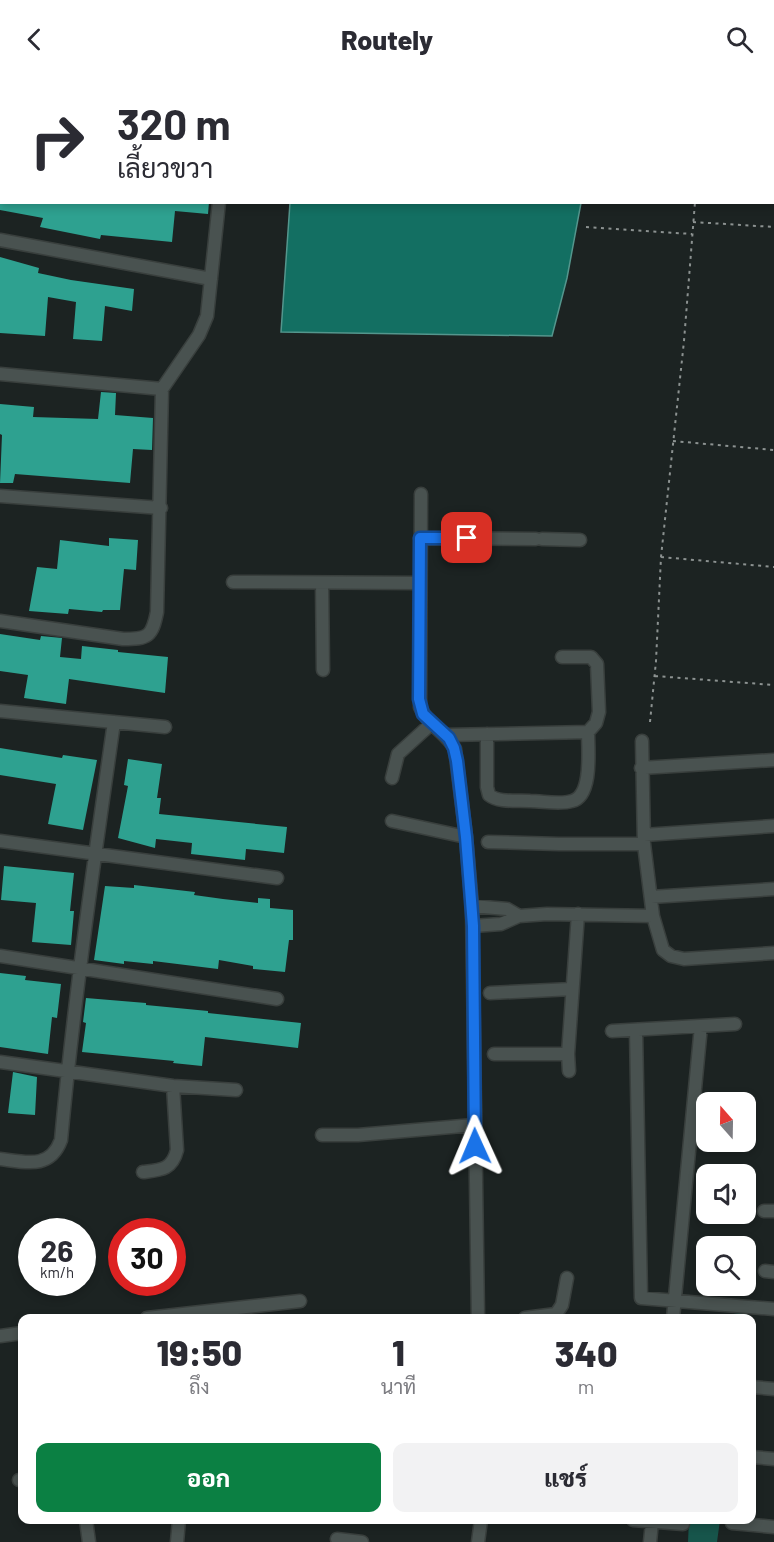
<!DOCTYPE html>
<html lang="th">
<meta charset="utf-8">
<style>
:root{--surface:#fff;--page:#f2f2f3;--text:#2b2b33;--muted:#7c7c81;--accent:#0b8043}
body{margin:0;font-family:Barlow,Sarabun,sans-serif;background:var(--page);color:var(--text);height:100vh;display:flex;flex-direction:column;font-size:22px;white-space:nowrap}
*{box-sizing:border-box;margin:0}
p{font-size:20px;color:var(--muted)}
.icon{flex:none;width:33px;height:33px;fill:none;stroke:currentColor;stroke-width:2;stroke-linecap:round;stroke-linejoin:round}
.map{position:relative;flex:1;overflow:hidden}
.drawer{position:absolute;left:18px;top:1236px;width:738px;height:210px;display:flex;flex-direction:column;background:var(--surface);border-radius:12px;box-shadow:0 3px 9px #0003}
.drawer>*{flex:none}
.guide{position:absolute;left:0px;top:0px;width:774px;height:126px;box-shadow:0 3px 9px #0003;background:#fff;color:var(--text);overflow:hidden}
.needle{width:39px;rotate:340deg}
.fabs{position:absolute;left:696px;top:1014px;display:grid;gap:12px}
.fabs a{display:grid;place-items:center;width:60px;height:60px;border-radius:12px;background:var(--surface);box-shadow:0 3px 9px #0003;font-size:30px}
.speed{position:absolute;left:18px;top:1140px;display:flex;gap:12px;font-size:30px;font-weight:700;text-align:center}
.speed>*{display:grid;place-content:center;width:78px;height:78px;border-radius:50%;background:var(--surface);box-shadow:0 3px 9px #0003;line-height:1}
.speed small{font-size:15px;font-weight:400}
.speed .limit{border:9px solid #d22;background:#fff;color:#111}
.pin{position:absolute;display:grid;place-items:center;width:51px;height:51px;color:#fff;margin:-26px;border-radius:12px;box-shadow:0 3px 9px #0006}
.me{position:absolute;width:66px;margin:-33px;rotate:359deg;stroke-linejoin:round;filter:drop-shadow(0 0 4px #0008)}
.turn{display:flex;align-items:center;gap:21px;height:126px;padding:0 18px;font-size:27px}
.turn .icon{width:78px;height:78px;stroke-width:2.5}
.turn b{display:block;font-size:42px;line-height:51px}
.eta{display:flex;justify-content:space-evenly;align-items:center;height:102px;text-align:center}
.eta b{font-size:36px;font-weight:800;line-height:42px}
.action{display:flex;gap:12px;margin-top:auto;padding:12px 18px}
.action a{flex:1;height:69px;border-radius:12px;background:var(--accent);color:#fff;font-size:24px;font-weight:800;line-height:69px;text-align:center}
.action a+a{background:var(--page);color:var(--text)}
header{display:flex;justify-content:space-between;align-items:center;height:78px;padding:0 18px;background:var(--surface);font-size:27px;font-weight:800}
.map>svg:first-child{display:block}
.green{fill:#17554b}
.water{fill:#136f62;stroke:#54968d;stroke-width:1.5}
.building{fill:#2ea190}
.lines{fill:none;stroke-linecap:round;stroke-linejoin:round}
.minor-casing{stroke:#393f3d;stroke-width:15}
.path{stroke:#8c9291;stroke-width:2;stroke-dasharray:3 4.5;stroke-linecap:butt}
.minor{stroke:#495250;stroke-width:12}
.route-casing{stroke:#114b97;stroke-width:15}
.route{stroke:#1a73e8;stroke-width:10}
</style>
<header><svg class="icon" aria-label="back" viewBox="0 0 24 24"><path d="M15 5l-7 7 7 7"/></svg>Routely<svg class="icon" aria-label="search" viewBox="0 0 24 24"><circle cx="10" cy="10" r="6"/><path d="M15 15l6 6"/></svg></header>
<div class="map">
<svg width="774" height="1464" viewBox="0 0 774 1464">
<rect width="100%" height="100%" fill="#1c2322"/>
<path class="green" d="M747 1234 746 1240H706H707Z
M689 1442H720L717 1464H688Z"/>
<path class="water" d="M299 0H606L298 1Z
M290 125H581L567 200 552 258 281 254Z"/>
<path class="building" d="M0 124H209L208 136 175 133 172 164 101 157 100 161 40 149 43 140 0 132Z
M0 179 39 190 38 195 71 202 134 211 132 233 105 228 102 263 73 261 76 224 48 219 45 258 0 255Z
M101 314 116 315 115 337 153 340 152 372 133 371 130 405 15 396 13 405H0L2 357 0 356V326L34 329 33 339 98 341Z
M109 460 138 462 136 492 124 491 120 532H103L102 534 69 531 68 536 29 533 37 489 57 491 60 462 109 468Z
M0 556 40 562 41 558 62 560 60 579 81 581 82 568 118 572V574L168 579 165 615 69 601 66 626 24 620 28 597 0 593Z
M0 670 62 680 63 677 97 682 83 752 48 746 56 706 0 697Z
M128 681 162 686 157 720H161L159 736 287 749 284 775 246 771 245 782 191 776 192 765 156 761 155 770 118 760 128 708 124 707Z
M4 788 74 795 70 833H74L71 867 32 864 36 825 1 822Z
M134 807 195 814 194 817 223 821 258 825V820L270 821V830L293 832V862H289L285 894 253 891V888L219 882 218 891 153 883V886L124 883V886L94 882 105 808 134 810Z
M0 895 26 898 25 902 61 906 57 940 52 939 48 976 0 969Z
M86 920 146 925V927L208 933V935L301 945 298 970 205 959 202 988 173 985 174 983 82 974 86 945 83 944Z
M13 994 37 999 35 1037 8 1035Z"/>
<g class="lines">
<g class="minor-casing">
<path id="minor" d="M240 2V0
M0 42 2 43
M0 162 211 201
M0 296 162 311
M421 416 420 629C427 647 446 654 455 671L466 759 472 828 478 1240
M0 418 161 430
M420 460 536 461
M542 461 580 462
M233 504 420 505
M322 505 323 592
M0 543 123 561C148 561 152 559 157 534L162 311 199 257 207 238 219 124
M0 633 165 649
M487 656V709L489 717C499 725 517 722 530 723 543 723 560 727 572 723 593 718 588 671 588 654
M445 657 588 654 596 645 599 634 597 586 591 579H562
M642 663 644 766 653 838 663 872 671 878 684 881 774 875
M641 690 774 682
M392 700 398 676 431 646
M392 743 466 759
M644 757 774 748
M0 763 277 800
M488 764 559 766H644
M651 819 774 811
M472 828 507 831 519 838
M473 848 501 846 519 838 547 836 653 838
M0 878 277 921
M490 915 572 911
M636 952 641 1220 774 1231
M612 953 735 946
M494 976H568
M0 984 173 1008 236 1012
M569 993 568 976 578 836
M322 1057H358L474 1047
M0 1081C25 1084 50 1092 61 1062 74 922 94 783 114 644
M143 1094C161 1092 172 1092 177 1072L173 1008
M764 1133H774
M765 1193 774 1194
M147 1240 300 1223
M525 1240 556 1236 562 1227 567 1200
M673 1240 701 948
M0 1258 22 1255
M752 1309 774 1311
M752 1379 774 1381
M19 1402H22
M86 1442 89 1464
M633 1442 683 1446
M732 1445 774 1449
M337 1461 362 1464
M177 1464 179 1442
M478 1464 481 1442
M650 1464 652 1444"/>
</g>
<path class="path" d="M704 2V0
M772 36 774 37
M693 144 774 149
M586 149 692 156
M673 363 774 372
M661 479 774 489
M655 598 774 607
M650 644 656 583 661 479 684 263 695 124"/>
<use href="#minor" class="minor"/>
</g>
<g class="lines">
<g class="route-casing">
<path id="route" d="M467 460H420L419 621 423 636 449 660 454 670 457 683 466 759 473 848 475 1068"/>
</g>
<use href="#route" class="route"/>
</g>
</svg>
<div class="fabs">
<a><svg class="needle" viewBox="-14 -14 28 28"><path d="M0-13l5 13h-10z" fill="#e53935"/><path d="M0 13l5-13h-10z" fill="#7c7c81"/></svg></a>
<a><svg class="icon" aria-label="sound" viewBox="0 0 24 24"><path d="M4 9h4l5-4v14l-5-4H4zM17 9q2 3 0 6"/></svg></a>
<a><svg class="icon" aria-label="search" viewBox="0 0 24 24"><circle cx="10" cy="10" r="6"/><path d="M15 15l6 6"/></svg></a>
</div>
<div class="speed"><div>26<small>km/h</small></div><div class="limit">30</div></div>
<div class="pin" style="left:467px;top:460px;background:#d93025"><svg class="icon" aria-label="arrive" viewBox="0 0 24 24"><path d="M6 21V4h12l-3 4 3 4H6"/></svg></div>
<svg class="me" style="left:475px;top:1068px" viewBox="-20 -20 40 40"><path d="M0-17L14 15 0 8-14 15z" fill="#1a73e8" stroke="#fff" stroke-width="4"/></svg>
<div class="guide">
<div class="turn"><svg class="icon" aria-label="right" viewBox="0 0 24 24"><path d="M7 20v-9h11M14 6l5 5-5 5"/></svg><div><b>320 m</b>เลี้ยวขวา</div></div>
</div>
<section class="drawer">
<div class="eta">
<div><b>19:50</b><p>ถึง</p></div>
<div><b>1</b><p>นาที</p></div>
<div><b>340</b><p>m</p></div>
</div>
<div class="action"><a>ออก</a><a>แชร์</a></div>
</section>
</div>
